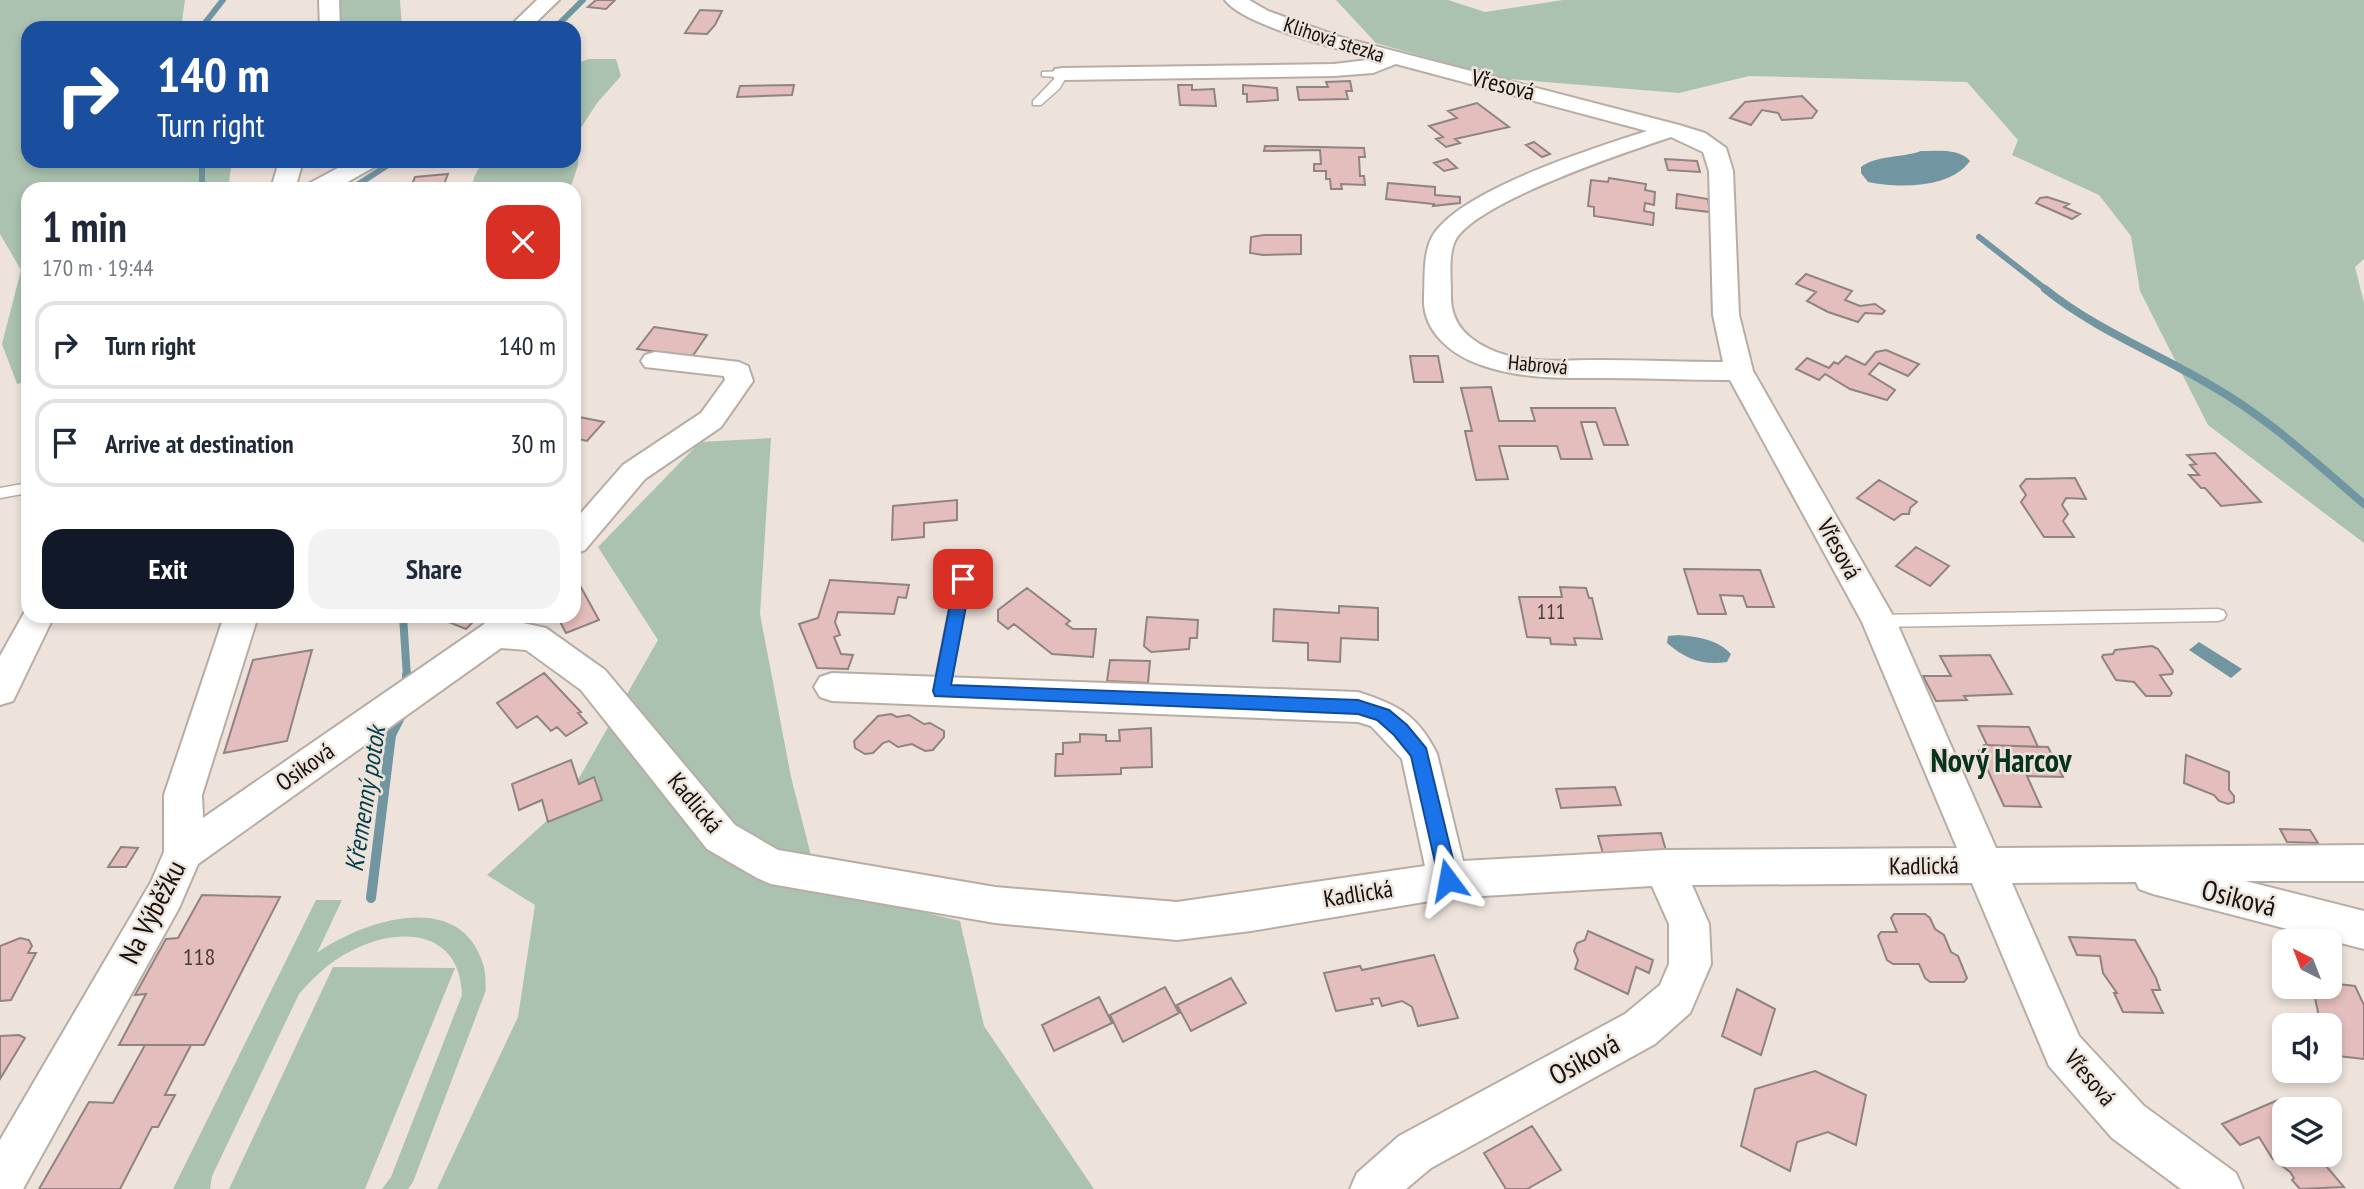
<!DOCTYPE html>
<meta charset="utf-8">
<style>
:root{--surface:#fff;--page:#f2f2f3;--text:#1f2937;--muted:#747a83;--line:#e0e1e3;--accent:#111827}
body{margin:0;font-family:"PT Sans Narrow",sans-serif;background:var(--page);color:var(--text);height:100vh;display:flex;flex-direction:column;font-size:26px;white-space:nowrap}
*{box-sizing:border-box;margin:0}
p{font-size:23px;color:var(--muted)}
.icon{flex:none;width:38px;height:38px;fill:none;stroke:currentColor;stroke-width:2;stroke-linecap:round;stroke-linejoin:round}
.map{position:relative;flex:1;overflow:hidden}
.sheet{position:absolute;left:21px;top:182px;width:560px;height:441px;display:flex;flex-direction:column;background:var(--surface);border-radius:21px;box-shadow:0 4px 10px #0003}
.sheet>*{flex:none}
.top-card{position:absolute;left:21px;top:21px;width:560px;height:147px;border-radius:21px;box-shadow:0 4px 10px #0003;background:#1a4fa0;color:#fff;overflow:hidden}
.needle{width:46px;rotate:318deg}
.fabs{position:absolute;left:2272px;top:929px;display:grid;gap:14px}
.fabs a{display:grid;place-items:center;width:70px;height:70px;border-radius:14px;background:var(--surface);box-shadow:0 4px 10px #0003;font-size:35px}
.pin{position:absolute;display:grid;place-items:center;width:60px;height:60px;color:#fff;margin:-30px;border-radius:14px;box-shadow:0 4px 10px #0006}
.me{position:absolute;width:77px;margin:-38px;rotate:347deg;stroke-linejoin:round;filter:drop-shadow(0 0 5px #0008)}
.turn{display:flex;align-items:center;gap:24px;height:147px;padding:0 21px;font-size:32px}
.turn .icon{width:91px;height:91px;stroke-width:2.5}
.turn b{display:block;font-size:49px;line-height:60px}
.round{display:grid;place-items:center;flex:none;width:74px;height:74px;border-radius:21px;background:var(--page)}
.head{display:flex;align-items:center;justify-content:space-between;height:119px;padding:0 21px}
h1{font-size:42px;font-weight:700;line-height:52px}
.cta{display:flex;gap:14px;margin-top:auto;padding:14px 21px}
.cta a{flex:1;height:80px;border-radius:21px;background:var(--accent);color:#fff;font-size:28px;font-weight:700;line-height:80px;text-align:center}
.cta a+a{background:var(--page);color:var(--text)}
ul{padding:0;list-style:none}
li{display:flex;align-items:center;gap:21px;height:88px;margin:0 14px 10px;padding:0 7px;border:4px solid var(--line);border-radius:21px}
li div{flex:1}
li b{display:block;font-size:26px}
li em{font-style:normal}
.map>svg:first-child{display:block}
.green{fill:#aac2af}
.water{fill:#7196a2}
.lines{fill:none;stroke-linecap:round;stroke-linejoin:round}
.stream-far2{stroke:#7196a2;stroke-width:6}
.stream-far1{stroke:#7196a2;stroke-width:8}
.stream{stroke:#7196a2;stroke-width:10}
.building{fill:#e4bebc;stroke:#908383;stroke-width:2}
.lane-casing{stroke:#b7ada5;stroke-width:3}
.street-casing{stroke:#b7ada5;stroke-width:4}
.lane{fill:#fff;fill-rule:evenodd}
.street{fill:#fff;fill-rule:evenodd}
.route{fill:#1a73e8;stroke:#114b97;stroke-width:2}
.labels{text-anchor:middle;stroke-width:5;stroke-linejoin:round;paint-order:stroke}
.far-street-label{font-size:21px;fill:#13100d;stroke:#ede3db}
.number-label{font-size:21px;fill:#473c39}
.street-label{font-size:24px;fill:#13100d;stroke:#ede3db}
.near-number-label{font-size:24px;fill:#473c39}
.water-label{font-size:26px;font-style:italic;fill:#023e4b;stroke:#ede3db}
.near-street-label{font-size:28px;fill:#13100d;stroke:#ede3db}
.district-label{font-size:32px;font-weight:bold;fill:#06321e;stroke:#ede3db}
</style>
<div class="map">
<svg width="2364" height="1189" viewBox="0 0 2364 1189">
<rect width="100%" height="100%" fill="#ede3db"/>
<path class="green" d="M0 0H185L181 28H28V161H232L229 182 214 189H28V381L17 384 2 344 21 270 0 234Z
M341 0H400L402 28H340Z
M1336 0H1448L1485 12 1563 0H2364V259L2355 267 2364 303V543L2208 425 2140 291 2131 236 2099 195 2012 155 2018 140 1967 82 1749 76 1679 93 1498 78 1376 43Z
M589 59H616L621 76 597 103 579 131 578 165 570 189H472L474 177 483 161H574V64Z
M771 438 760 614 791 777 819 887 960 921 984 1026 1094 1189H437L518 1017 535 905 487 875 563 806 658 640 598 547 700 442Z
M316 900H342L317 953C362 921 460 888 483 964 486 972 485 982 486 990L413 1182 408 1189H382L391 1177 462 995C460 928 397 926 349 952 329 962 314 977 299 994L212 1176 210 1189H173Z
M333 967 455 968 365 1189H229Z"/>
<path class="water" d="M1921 151C1936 151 1960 148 1970 161 1950 189 1898 188 1868 182L1861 173V167C1876 155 1902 158 1921 151Z
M1679 635C1698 637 1717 639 1731 654L1727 662C1704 666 1685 659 1667 643L1668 636Z
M2199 642 2242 669 2231 678 2189 650Z"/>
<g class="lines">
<path class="stream-far2" d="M201 28 223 0
M555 28 583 0
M202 161V189
M351 189 394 161
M1979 237 2048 291"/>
<path class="stream-far1" d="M2045 289C2096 330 2157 353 2212 386 2268 418 2315 462 2364 504
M403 616 407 677"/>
<path class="stream" d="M407 675V683
M371 898 391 735 402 713"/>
</g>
<path class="building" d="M596 0H615L606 9 588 7Z
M700 10 722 11 715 25 707 34 685 33Z
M1350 81 1352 91H1346L1348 99 1299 100 1297 87H1328L1326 82Z
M794 85 792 95 737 97 740 86Z
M1178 85H1192V90L1214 89 1216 106 1180 105Z
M1243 85 1277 88 1278 100 1247 102V94H1243Z
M1802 96 1817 111 1812 118 1782 120 1778 113 1762 110 1751 125 1730 118 1745 102Z
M1477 103 1509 127 1455 139 1460 143 1446 147 1436 139 1443 137 1429 126 1457 118 1448 111Z
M1534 142 1550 154 1542 157 1526 145Z
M1265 146 1364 148 1365 157H1359L1360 176H1364L1365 185 1341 184 1342 189H1331L1330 179H1326V171H1314V164H1321L1320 150 1264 151Z
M1447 159 1457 168 1444 171 1434 163Z
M1665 159 1697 161 1700 172 1668 170Z
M448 174 442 189H410L415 177Z
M1609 178 1646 184 1645 190 1655 192 1654 205 1645 203 1644 211 1654 213 1653 225 1594 216V207L1588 206 1591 180 1608 182Z
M1388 183 1435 187V195L1460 197V203L1433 206 1434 204 1386 199Z
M1677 194 1708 199 1710 212 1676 208Z
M2047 197 2069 204 2064 207 2080 214 2072 219 2036 203 2040 198Z
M1264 235H1301V254L1263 255 1250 253 1251 237Z
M1806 274 1852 291 1845 300 1860 306 1875 304 1885 311 1882 314 1865 313 1858 322 1828 312 1807 301 1816 292 1796 284Z
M654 327 707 335 692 357 637 349Z
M1886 350 1919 364 1908 376 1879 363 1869 374 1895 390 1887 400 1850 389 1825 374 1819 380 1796 369 1807 358 1829 368 1834 362 1838 364 1846 356 1865 365 1876 352Z
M1410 356H1438L1443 382H1414Z
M1491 387 1499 421H1535L1531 408H1615L1628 445H1604L1596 422H1581L1592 459H1561L1557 446H1499L1508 479 1476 480 1465 431H1472L1461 388Z
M574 416 604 422 587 441 574 438Z
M2215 453 2261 502 2221 506 2205 488H2201L2189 475H2199L2190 465 2196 464 2187 455Z
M2075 478 2086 499 2066 498 2062 505 2068 514 2063 521 2074 537H2044L2021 502 2026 495 2020 486 2026 479Z
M1879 480 1917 502 1910 508 1909 514H1902L1894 520 1857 498Z
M957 500V520L924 523V537L892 540 893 506Z
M1916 547 1949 566 1930 586 1896 566Z
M1684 569 1760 570 1774 607H1747L1743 596 1720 595 1726 614H1698Z
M577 580 599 620 566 633 557 616H574V581Z
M830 580 909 585 906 598 898 597 894 614 838 612 835 622 840 635 834 637 841 654 853 655 848 669 817 668 799 624 818 618Z
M1560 587 1586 588 1589 598H1592L1602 639 1574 638 1576 645 1551 644 1550 638 1527 637 1519 597H1562Z
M1027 588 1070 621 1066 624 1073 629H1096L1093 657 1052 654 1014 624 1008 629 998 621V610Z
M1339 606 1378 608V640L1341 638 1340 662 1308 660V643L1273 641 1274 609 1339 613Z
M451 616H479L466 629 446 621Z
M1147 617 1198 620 1197 638H1190L1189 649 1151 652 1144 646Z
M2152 646 2158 649 2173 671 2172 674 2160 675 2172 693 2170 696H2146L2134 682 2116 680 2102 657 2103 655 2113 654 2115 650Z
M312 650 287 741 224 753 253 660Z
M1990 655 2012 694 1964 696 1967 700 1936 701 1923 676H1951L1940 656Z
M1110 660 1150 661 1148 683 1107 681Z
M544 673 581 712 578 713 587 723 566 736 557 727 551 731 537 716 517 728 497 703Z
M891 714 897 717 909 715 924 724 930 723 944 731V737L933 750 925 751 912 744 898 747 889 741 883 743 873 753 865 754 855 748 854 741 878 716Z
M1978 726 2029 727 2038 747 1987 745Z
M1151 728 1152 767 1121 768V774L1055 776 1056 754H1063V743L1080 742V734L1106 735V741H1120L1119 730Z
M1984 745 2048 747 2063 777 2027 776 2041 807 2004 806 1979 751Z
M2186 755 2229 772V790L2234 796V802L2228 804 2219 801 2214 795 2184 783Z
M571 760 579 784 594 777 602 800 548 822 542 800 519 810 512 784Z
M1615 787 1621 805 1561 808 1556 789Z
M2280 829 2310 830 2318 843 2287 842Z
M1661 833 1667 854 1604 857 1598 836Z
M121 847 138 848 126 867H108Z
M202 895 280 897 204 1045H119L146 994 135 995 166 939 178 938Z
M1894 914H1925L1930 918 1935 929 1944 935 1951 952 1958 956 1967 978 1964 982H1930L1925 978 1919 964H1893L1887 960 1878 936 1881 932H1897L1891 918Z
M1588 931 1653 960 1649 973 1636 967 1628 994 1575 969 1578 960 1574 951 1577 943 1585 940Z
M2069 937 2135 940 2156 978 2160 990H2152L2163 1013 2123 1012 2114 993H2117L2103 973 2100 956 2077 955Z
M20 938 29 940 32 946 28 953H36L11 1000 0 1001V946Z
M1434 955 1458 1018 1418 1026 1412 1007 1402 1001 1382 1006 1379 998 1371 999 1373 1004 1336 1011 1324 973 1360 966 1362 970Z
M1231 978 1246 1003 1191 1031 1177 1005Z
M2329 983 2355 986 2364 1005V1059L2338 1056 2329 1037 2332 1036 2329 1026H2324L2319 1017 2315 998 2298 996 2294 987H2329Z
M1165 987 1179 1013 1123 1042 1110 1015Z
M1737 989 1775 1009 1761 1055 1722 1036Z
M1099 997 1112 1023 1054 1051 1042 1025Z
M19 1035 25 1038 0 1079V1036Z
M145 1045H191L165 1095H175L158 1127H152L120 1189H39L89 1102 113 1103Z
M1815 1071 1866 1095 1856 1145 1828 1132 1797 1142 1790 1171 1741 1146 1755 1089Z
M2278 1100 2286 1110 2284 1155H2325L2327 1157 2321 1160 2344 1187 2300 1189 2292 1180 2294 1178 2290 1172 2272 1158 2259 1137 2240 1145 2222 1124Z
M1532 1126 1561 1170 1527 1189H1506L1484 1153Z"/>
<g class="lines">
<g class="lane-casing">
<path id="lane" d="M1063 71 1068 74 1059 89 1041 105H1033V101L1056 77 1042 76V72Z
M28 483V493L0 498V488Z
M963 573 971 579 949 691 947 696 941 698 935 696 933 691 955 579Z
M2218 609 2224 611 2226 615 2224 619 2218 621 1879 627 1873 625 1871 621 1873 617 1879 615Z"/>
</g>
<g class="street-casing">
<path id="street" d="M319 0H339L340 28H320Z
M537 0H559L530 28H508Z
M1225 0H1249L1268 11 1340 37 1679 125 1705 133 1726 148 1733 171 1739 315 1753 371 1896 621 1996 848 2364 845V881H2245L2364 911V949L2153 894 2139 889 2136 882 2012 883 2079 1036 2144 1106 2236 1173 2243 1189H2181L2112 1138 2049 1066 1972 883 1692 885 1709 924 1711 964 1690 1013 1655 1044 1431 1168 1406 1189H1350L1357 1173 1399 1136 1625 1014 1660 985 1669 964V924L1652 886 1448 898 1251 931 1177 940 995 923 771 884 757 878 707 849 581 690 526 650 501 648 198 864 179 908 23 1189H0V1140L151 882 164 852V795L224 616H258L202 795 203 818 483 625 491 616H523V623L546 628 605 670 735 825 778 850 995 887 1177 902 1425 866 1402 759 1371 726 1358 722 832 701 820 697 814 687 820 677 832 673 1358 692C1398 705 1418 715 1437 754L1463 861 1664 850 1957 848 1862 622 1730 380C1687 380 1645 378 1602 378 1561 378 1521 379 1481 365 1451 355 1422 331 1424 297 1425 279 1423 256 1431 239 1453 192 1597 147 1647 131L1396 64 1373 73 1334 76 1063 80 1055 79 1052 74 1055 69 1063 68 1334 64 1376 59C1343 50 1244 26 1225 0ZM1671 137 1703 152 1709 171 1713 315 1723 362C1682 362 1641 360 1600 360 1567 360 1531 364 1499 353 1470 342 1449 325 1451 292 1451 277 1448 253 1456 239 1479 201 1626 152 1671 137Z
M279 161H303L295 189H271Z
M351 161H380L376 166 335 189H305L308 184Z
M655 352 739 362 748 366 753 381 721 427 645 479 585 550 574 554V521L623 465 701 413 725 380 724 376 645 367 641 361 645 355Z
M28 606V616H54L13 701 0 705V656Z"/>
</g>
<use href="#lane" class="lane"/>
<use href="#street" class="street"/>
</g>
<path class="route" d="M963 573 971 579 951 685 1358 700 1389 710 1407 725 1426 748 1458 880 1455 886 1448 888 1442 886 1439 880 1411 756 1394 735 1377 720 1358 714 935 696 933 691 955 579Z"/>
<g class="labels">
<g class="far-street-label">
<text transform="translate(1334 40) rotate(18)" y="7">Klihová stezka</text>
<text transform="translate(1538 365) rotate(5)" y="7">Habrová</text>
</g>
<g class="number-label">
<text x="1551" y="619">111</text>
</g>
<g class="street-label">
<text transform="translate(1503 85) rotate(14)" y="8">Vřesová</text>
<text transform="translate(1839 549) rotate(61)" y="8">Vřesová</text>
<text transform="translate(305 767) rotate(-35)" y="8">Osiková</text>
<text transform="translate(695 803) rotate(50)" y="8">Kadlická</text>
<text transform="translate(1924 866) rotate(-1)" y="8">Kadlická</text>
<text transform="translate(1358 894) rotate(-9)" y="8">Kadlická</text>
<text transform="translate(2090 1078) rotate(50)" y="8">Vřesová</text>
</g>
<g class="near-number-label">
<text x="199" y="965">118</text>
</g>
<g class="water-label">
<text transform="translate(365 799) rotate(-81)" y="9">Křemenný potok</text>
</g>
<g class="near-street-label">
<text transform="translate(2239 898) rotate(14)" y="10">Osiková</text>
<text transform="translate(152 912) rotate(-63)" y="10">Na Výběžku</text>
<text transform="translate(1584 1059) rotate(-29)" y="10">Osiková</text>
</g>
<g class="district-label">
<text x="2001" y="772">Nový Harcov</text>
</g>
</g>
</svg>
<div class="fabs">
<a><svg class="needle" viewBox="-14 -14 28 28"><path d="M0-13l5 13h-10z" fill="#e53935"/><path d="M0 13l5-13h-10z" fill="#747a83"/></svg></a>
<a><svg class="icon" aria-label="sound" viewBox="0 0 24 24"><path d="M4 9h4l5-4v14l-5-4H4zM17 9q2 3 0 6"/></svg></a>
<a><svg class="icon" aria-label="layers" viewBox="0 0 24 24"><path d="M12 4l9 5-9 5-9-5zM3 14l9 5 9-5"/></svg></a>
</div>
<div class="pin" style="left:963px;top:579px;background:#d93025"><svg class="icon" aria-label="arrive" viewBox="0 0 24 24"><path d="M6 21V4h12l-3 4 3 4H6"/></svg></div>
<svg class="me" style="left:1448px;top:880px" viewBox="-20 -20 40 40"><path d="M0-17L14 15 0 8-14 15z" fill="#1a73e8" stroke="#fff" stroke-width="4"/></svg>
<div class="top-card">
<div class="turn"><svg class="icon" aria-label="right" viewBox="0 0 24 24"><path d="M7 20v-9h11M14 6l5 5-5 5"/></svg><div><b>140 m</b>Turn right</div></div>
</div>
<section class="sheet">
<div class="head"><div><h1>1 min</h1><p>170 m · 19:44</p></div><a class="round" style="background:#d93025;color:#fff"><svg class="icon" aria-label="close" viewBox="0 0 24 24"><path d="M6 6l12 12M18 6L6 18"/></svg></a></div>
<ul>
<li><svg class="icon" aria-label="right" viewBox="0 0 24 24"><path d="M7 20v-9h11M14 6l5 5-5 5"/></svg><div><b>Turn right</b></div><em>140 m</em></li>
<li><svg class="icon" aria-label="arrive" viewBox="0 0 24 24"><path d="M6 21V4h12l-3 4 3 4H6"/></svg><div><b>Arrive at destination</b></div><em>30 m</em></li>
</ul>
<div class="cta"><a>Exit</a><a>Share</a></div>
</section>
</div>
